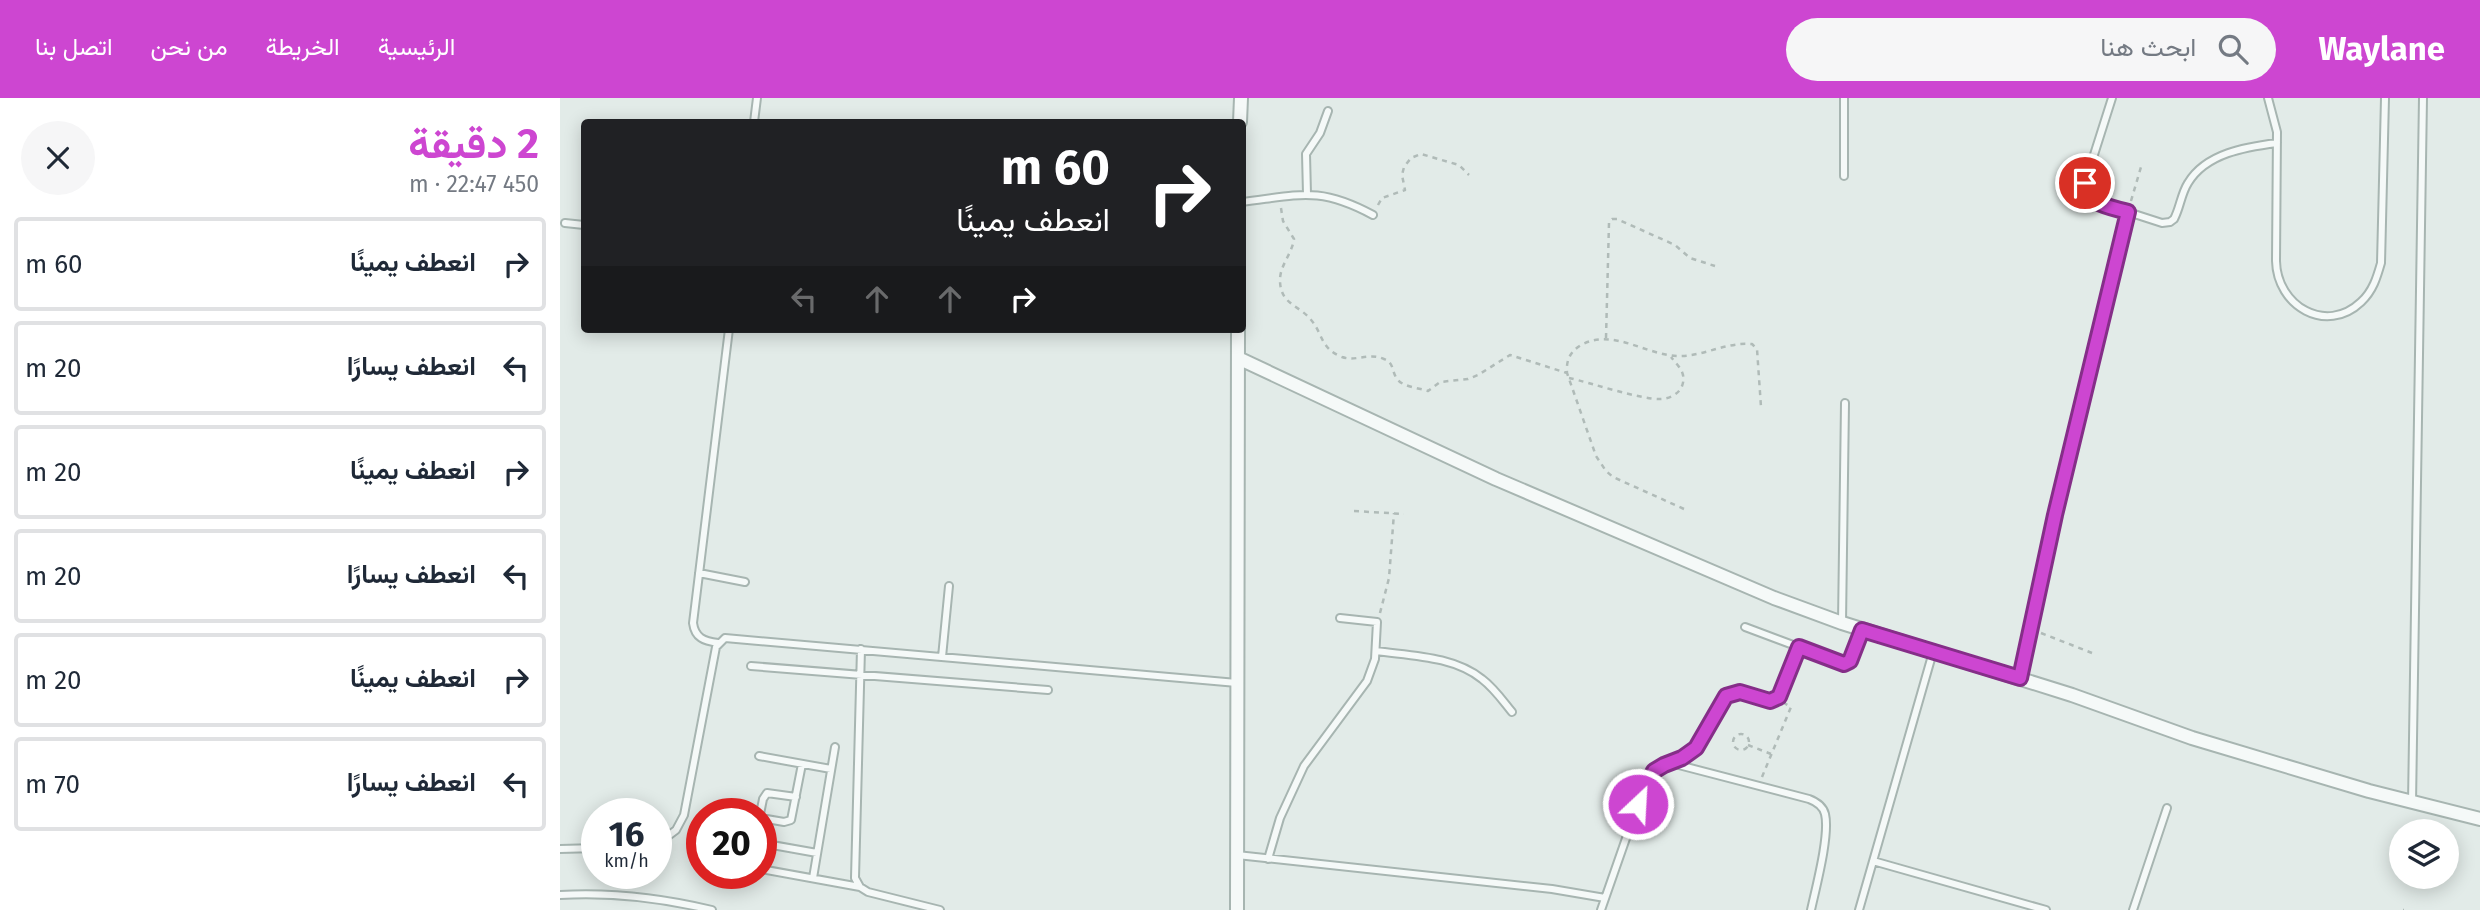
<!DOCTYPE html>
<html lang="ar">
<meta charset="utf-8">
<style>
:root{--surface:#fff;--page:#f6f6f7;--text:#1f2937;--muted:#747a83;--line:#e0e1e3;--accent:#cd46d1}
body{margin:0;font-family:"Fira Sans",Vazirmatn,sans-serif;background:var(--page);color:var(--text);direction:rtl;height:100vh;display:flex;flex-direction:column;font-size:26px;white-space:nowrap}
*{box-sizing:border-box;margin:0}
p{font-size:23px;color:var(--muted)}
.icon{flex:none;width:38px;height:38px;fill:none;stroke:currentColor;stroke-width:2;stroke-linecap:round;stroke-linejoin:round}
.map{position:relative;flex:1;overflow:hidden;direction:ltr}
.panel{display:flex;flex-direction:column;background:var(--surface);width:560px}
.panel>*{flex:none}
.guide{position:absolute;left:21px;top:21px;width:665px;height:214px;border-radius:7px;box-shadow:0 4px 18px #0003;direction:rtl;background:#202124;color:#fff;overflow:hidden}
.controls{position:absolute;left:1829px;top:721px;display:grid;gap:14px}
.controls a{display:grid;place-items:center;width:70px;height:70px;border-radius:50%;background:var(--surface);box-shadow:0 4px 18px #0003;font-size:35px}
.speed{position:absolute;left:21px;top:700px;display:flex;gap:14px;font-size:35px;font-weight:700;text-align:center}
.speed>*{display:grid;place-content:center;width:91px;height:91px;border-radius:50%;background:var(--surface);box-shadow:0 4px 18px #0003;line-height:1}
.speed small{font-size:18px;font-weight:400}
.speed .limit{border:10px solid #d22;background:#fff;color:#111}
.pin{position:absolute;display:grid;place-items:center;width:60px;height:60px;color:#fff;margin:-30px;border:4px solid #fff;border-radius:50%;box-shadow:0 2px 7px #0007}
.me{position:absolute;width:77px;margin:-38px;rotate:25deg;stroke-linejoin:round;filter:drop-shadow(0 0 5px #0008)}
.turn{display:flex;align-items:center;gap:24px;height:147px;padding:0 21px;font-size:32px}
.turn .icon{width:91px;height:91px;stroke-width:2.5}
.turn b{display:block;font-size:49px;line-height:60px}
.lanes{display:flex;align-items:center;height:66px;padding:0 21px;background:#0003;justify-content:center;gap:35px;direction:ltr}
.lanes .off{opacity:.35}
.round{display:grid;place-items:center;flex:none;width:74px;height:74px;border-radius:37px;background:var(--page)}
.summary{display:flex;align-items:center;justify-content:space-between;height:119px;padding:0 21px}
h1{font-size:42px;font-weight:700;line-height:52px;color:var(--accent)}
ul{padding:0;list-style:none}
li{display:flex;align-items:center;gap:21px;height:94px;margin:0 14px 10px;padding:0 7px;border:4px solid var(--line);border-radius:7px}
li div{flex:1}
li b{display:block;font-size:26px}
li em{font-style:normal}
header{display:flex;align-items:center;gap:42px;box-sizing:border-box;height:98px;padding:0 35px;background:var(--accent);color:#fff}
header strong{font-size:33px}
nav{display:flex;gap:38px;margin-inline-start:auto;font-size:24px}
.search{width:490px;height:63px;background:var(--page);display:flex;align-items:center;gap:18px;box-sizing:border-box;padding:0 24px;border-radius:38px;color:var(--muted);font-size:26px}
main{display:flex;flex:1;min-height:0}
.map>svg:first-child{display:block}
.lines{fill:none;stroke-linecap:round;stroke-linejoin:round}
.service-casing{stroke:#a7b5b1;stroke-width:10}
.minor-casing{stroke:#a7b5b1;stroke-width:16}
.path{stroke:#b0bbb8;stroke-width:2.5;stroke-dasharray:5 5;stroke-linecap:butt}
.service{stroke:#f5f9f8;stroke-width:6}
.minor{stroke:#f5f9f8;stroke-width:12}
.route-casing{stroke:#852e88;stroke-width:18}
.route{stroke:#cd46d1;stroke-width:12}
</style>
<header>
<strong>Waylane</strong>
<div class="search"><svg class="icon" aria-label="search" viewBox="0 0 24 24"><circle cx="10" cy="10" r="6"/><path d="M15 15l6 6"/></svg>ابحث هنا</div>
<nav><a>الرئيسية</a><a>الخريطة</a><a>من نحن</a><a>اتصل بنا</a></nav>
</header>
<main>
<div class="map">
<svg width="1920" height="812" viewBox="0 0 1920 812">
<rect width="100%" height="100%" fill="#e2ebe8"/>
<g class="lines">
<g class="service-casing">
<path id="service" d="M1552 0 1525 85 1527 96 1534 103 1602 125 1610 124 1614 121C1620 110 1621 96 1628 85 1646 55 1686 49 1717 45
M1708 0 1717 34 1716 163C1717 208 1766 237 1801 204 1813 193 1817 179 1821 165L1825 0
M194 24 197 0
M1284 78V0
M747 96 746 56 760 35 768 13
M682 104C740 97 759 88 813 117
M5 125 24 127
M139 475 185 484
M1282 525 1285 305
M1185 529 1284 566 1290 563 1302 532
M158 545C144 543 135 540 133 525L169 231
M301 551 295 780 300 789 308 794 380 812
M816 553C852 558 893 558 922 581 934 590 943 603 952 614
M382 559 389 488
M191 568 488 592
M1460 580 1495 417 1568 114
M199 658 271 671
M1111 665 1249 701C1257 704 1263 708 1265 716 1270 737 1256 789 1251 812
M1852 705 1863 0
M200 716 203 701 207 695 236 699
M201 720 224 724 231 722 242 666
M201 745 257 755
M96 747 116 732 124 717 156 549 165 540 677 585
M0 751 37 750
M677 757 992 791 1045 800
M708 761 720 720 744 668 807 583 815 561 817 524 780 520
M1313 763 1486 812
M201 771 300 789
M253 780 275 649
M0 797C52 794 102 800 152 812
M1041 812 1078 706 1091 677 1098 669 1123 660 1136 650 1166 598C1184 588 1199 607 1216 602L1239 549
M1299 812 1373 554
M1573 812 1607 710"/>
</g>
<g class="minor-casing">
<path id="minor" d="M680 24 681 0
M678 260 936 381 1214 500 1282 525 1512 597 1632 640 1809 693 1920 721
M677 812 678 231"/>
</g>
<path class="path" d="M1571 103 1581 69
M818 107 822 100 845 92 842 77 844 69 851 60 861 56 899 67 909 77
M721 110 723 123 734 141C732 156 720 167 720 182 720 207 740 207 752 223 763 237 761 251 782 259 796 264 809 254 824 261 835 265 831 274 838 282 844 289 859 290 868 293L880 284 908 281 918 277 950 257 1007 275
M1046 240 1049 125 1052 121H1057L1115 147 1130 160 1155 168
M1009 280C1032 285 1078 301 1100 301 1109 301 1119 296 1122 288 1127 275 1118 268 1111 259
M1124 411 1053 379 1046 373 1036 358 1007 275C1006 262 1010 254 1021 247 1054 229 1087 259 1122 258 1146 257 1167 244 1192 246L1197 251 1201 309
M794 413 844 416
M820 515 829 480 834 415
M1481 535 1532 555
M1173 644a8 8 0 1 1 16 0a8 8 0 1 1-16 0Z
M1188 647 1211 656
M1202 679 1231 609 1224 605
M1843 812H1844"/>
<use href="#service" class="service"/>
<use href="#minor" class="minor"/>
</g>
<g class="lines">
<g class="route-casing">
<path id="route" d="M1078 706 1094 673 1104 667 1122 660 1136 650 1166 598 1180 594 1210 603 1219 599 1239 549 1284 566 1290 563 1302 532 1460 580 1495 417 1568 114C1551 109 1526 107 1525 85"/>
</g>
<use href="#route" class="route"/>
</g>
</svg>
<div class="controls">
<a><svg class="icon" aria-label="layers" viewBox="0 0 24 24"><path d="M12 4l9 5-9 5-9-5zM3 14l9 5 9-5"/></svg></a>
</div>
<div class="speed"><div>16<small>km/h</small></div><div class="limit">20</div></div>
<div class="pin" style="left:1525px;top:85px;background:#d93025"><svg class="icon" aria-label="arrive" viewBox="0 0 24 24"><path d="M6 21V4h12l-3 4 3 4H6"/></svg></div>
<svg class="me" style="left:1078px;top:706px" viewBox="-20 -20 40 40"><circle r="17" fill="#cd46d1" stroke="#fff" stroke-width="3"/><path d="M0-11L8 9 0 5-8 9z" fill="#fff"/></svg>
<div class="guide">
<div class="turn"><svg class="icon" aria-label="right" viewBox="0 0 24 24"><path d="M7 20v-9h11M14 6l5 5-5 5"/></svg><div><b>60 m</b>انعطف يمينًا</div></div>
<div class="lanes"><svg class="icon off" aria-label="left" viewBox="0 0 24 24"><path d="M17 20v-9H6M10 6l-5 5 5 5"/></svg><svg class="icon off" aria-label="ahead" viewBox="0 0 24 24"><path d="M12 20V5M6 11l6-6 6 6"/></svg><svg class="icon off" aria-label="ahead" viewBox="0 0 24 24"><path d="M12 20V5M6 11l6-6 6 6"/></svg><svg class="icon" aria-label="right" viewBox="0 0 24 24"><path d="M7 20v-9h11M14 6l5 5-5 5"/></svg></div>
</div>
</div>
<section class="panel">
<div class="summary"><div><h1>2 دقيقة</h1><p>450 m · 22:47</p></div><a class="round"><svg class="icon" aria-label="close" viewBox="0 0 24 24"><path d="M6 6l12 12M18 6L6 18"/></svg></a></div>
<ul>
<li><svg class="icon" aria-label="right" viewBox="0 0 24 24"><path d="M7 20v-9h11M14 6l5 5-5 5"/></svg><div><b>انعطف يمينًا</b></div><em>60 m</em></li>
<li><svg class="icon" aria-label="left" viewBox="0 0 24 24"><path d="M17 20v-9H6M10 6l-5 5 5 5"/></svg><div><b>انعطف يسارًا</b></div><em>20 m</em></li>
<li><svg class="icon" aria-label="right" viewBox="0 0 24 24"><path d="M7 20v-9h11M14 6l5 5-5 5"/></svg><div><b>انعطف يمينًا</b></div><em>20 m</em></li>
<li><svg class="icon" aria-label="left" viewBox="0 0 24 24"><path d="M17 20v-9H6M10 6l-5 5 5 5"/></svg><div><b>انعطف يسارًا</b></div><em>20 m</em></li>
<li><svg class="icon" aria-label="right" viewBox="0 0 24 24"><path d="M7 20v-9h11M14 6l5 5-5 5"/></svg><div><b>انعطف يمينًا</b></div><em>20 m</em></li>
<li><svg class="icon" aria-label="left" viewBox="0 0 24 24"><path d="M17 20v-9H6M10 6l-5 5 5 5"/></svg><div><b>انعطف يسارًا</b></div><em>70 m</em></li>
</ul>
</section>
</main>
